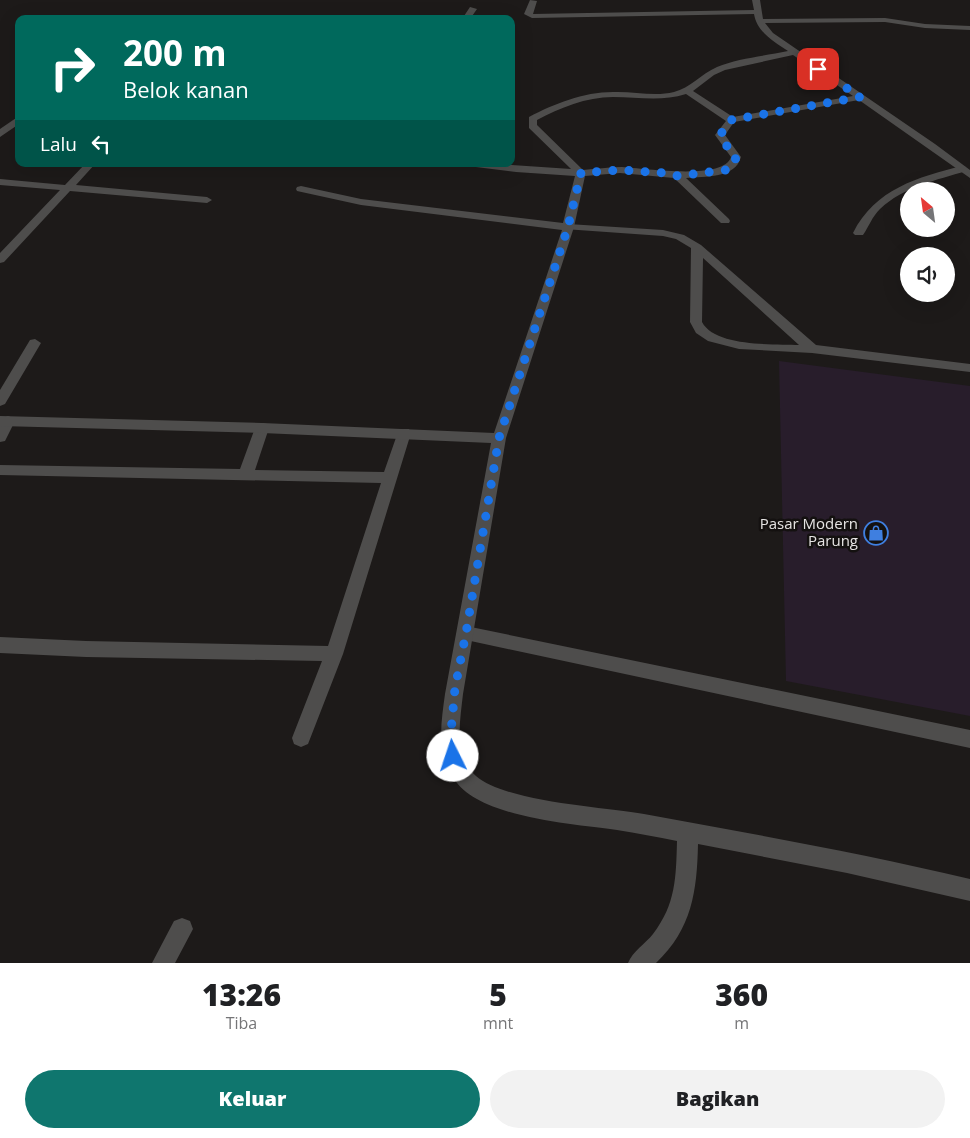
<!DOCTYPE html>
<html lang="id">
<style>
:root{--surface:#fff;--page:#f2f2f2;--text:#202124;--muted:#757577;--accent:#0f766e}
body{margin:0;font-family:"Open Sans",sans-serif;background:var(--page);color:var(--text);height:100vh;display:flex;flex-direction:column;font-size:19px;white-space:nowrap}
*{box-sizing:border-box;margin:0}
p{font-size:16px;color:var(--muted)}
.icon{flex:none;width:28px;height:28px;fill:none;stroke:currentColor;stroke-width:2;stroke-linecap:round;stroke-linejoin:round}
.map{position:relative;height:963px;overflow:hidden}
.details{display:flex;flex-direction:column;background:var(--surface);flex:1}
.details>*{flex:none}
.top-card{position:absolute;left:15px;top:15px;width:500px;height:152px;border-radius:10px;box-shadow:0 5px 20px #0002;background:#00695c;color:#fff;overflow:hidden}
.needle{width:32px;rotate:331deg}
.tools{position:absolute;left:900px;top:182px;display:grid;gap:10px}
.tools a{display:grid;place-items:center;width:55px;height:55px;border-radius:50%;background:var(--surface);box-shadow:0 5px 20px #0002;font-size:25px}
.pin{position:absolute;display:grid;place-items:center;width:42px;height:42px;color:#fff;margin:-21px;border-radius:10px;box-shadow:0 2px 8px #0006}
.me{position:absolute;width:55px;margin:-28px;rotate:356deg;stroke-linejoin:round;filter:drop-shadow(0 0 4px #0008)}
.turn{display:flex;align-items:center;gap:18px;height:105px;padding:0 25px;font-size:22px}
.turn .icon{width:65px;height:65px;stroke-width:2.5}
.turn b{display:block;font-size:35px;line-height:42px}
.then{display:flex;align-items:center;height:48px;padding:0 25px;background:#0003;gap:10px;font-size:19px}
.eta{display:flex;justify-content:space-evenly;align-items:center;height:85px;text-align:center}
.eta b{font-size:30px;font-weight:800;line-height:35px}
.action{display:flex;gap:10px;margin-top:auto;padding:10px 25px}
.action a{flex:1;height:58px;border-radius:30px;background:var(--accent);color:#fff;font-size:20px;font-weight:800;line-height:58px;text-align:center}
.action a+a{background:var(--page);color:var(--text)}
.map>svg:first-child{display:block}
.commercial{fill:#281d2b}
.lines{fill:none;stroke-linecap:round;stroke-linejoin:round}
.service{fill:#4e4d4c;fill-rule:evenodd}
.minor{fill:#4e4d4c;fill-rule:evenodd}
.route{stroke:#1a73e8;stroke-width:9;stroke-dasharray:0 16.2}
.labels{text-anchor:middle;stroke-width:5;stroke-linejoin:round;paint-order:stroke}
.poi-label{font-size:15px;fill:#e6e4e3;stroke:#141110;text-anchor:end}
</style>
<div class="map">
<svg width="970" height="963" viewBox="0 0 970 963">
<rect width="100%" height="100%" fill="#1d1a19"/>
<path class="commercial" d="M779 361 970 386V716L786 681Z"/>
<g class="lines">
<path class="service" d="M962 166 966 167V171C937 180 903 187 880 209 872 217 869 226 863 235H855L853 233C875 189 918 177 962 166Z
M568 224 663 230 684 235 701 245 816 345 970 364V372L812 353 739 349 708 341 696 333 690 322 691 248 676 239 663 236 564 229 562 227 564 225ZM703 258 799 345C774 344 715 347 702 322Z
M35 339 41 343 5 404 0 406V390L30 340Z
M8 416 13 418 15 421 5 441 0 442V423L3 418Z
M262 423 267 424 269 428 255 470 384 472 399 429H409L411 433 343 654 308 744 301 747 294 744 292 738 322 661 86 657 0 653V637L86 641 328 646 381 483 0 475V465L240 469 255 428 257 424Z
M466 626 970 730V748L466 640 460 638 457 633 460 628Z"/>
<path class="minor" d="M530 0 537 1 533 14 754 10 752 0H760L763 19 885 18 925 24 970 26V30L925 28 885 22 765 23 773 33 935 144 970 170V178L859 100 734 122 725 135 741 157C735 179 705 176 686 178L729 219 730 221 729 223H721L674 178 620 173 585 176 574 227 506 438 463 694C460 722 453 756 476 776 506 802 603 807 644 814 753 834 862 853 970 879V901L847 873 698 844C697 891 692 929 656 963H628C633 951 645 944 653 934 676 904 676 877 677 841 657 837 637 833 617 830 574 824 479 818 454 779 436 754 441 723 445 694L491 443 262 433 0 426V416L262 423 494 433 562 230 361 205 297 191 296 189 297 187 301 186 361 199 563 223 575 176 516 172 476 167 471 164H498L571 169 529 128V117C554 104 583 92 613 92 633 91 654 97 674 92 690 88 701 74 717 67 738 58 765 56 788 51 774 42 757 32 754 14L532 18 524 14ZM793 55 853 96 733 117 693 91 714 75 725 70ZM686 94 726 121 715 135 731 157C724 181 643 168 622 167 609 167 596 169 583 170L537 125V120C560 108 586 97 613 97 638 97 661 102 686 94Z
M470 7 477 9 470 19H462Z
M19 116V124L0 137V129Z
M85 164H95L76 185 207 197 212 200 207 203 70 191 4 262 0 263V253L60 190 0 185V179L65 185Z
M182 918 190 921 193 929 175 963H152L174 921Z"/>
</g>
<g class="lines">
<path class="route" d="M453 756 450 743 455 688 466 633 499 438 568 227 581 173 620 170 666 173 678 176 726 170 734 164 736 157 722 140 720 135 731 120 860 97 818 69"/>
</g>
<defs>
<g id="shop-ring" transform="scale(1.25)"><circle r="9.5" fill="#141110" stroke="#3f7fe0" stroke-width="1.5"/><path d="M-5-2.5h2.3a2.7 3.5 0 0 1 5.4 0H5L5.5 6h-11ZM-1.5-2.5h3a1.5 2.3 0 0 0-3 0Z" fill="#3f7fe0"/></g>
</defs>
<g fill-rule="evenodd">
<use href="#shop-ring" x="876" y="533"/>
</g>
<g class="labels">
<g class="poi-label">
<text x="858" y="529">Pasar Modern<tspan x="858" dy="17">Parung</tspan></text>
</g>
</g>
</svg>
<div class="tools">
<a><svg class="needle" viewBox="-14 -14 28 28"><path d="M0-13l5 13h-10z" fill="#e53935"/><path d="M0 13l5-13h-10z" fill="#757577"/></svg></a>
<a><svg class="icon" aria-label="sound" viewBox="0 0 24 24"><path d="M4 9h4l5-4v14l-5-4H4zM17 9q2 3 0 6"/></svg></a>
</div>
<div class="pin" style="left:818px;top:69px;background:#d93025"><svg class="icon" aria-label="arrive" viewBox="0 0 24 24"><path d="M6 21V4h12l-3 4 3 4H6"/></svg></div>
<svg class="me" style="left:453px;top:756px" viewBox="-20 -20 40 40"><circle r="19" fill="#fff"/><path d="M0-13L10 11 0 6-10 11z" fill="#1a73e8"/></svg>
<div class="top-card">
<div class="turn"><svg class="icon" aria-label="right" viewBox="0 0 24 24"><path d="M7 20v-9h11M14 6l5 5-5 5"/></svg><div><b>200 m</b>Belok kanan</div></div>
<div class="then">Lalu<svg class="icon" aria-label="left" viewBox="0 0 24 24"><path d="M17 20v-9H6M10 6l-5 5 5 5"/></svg></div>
</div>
</div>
<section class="details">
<div class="eta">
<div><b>13:26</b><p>Tiba</p></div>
<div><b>5</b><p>mnt</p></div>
<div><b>360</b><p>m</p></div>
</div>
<div class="action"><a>Keluar</a><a>Bagikan</a></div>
</section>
